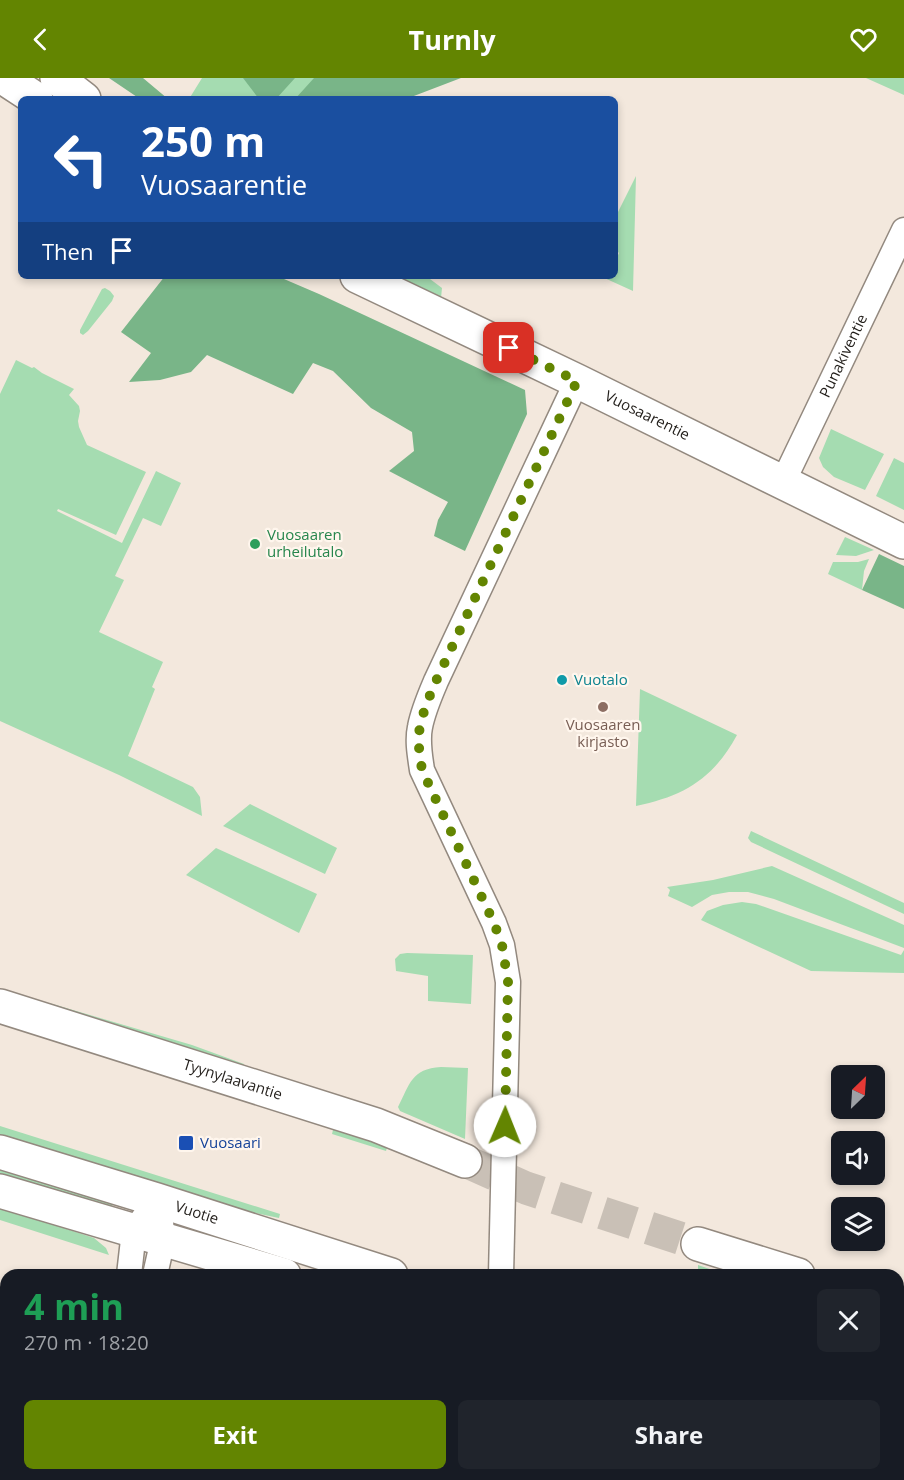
<!DOCTYPE html>
<meta charset="utf-8">
<style>
:root{--surface:#171b24;--page:#20242c;--text:#f1f3f6;--muted:#9ea1a6;--accent:#638501}
body{margin:0;font-family:"Open Sans",sans-serif;background:var(--page);color:var(--text);height:100vh;display:flex;flex-direction:column;font-size:22px;white-space:nowrap}
*{box-sizing:border-box;margin:0}
p{font-size:20px;color:var(--muted)}
.icon{flex:none;width:33px;height:33px;fill:none;stroke:currentColor;stroke-width:2;stroke-linecap:round;stroke-linejoin:round}
.map{position:relative;flex:1;overflow:hidden}
.details{position:absolute;left:0px;top:1191px;width:904px;height:212px;display:flex;flex-direction:column;background:var(--surface);border-radius:18px 18px 0 0;box-shadow:0 3px 9px #0003}
.details>*{flex:none}
.guide{position:absolute;left:18px;top:18px;width:600px;height:183px;border-radius:9px;box-shadow:0 3px 9px #0003;background:#1a4fa0;color:#fff;overflow:hidden}
.needle{width:39px;rotate:25deg}
.fabs{position:absolute;left:831px;top:987px;display:grid;gap:12px}
.fabs a{display:grid;place-items:center;width:54px;height:54px;border-radius:9px;background:var(--surface);box-shadow:0 3px 9px #0003;font-size:30px}
.pin{position:absolute;display:grid;place-items:center;width:51px;height:51px;color:#fff;margin:-26px;border-radius:12px;box-shadow:0 3px 9px #0006}
.me{position:absolute;width:66px;margin:-33px;rotate:1deg;stroke-linejoin:round;filter:drop-shadow(0 0 4px #0008)}
.turn{display:flex;align-items:center;gap:21px;height:126px;padding:0 24px;font-size:27px}
.turn .icon{width:78px;height:78px;stroke-width:2.5}
.turn b{display:block;font-size:42px;line-height:51px}
.then{display:flex;align-items:center;height:57px;padding:0 24px;background:#0003;gap:12px;font-size:22px}
.round{display:grid;place-items:center;flex:none;width:63px;height:63px;border-radius:9px;background:var(--page)}
.summary{display:flex;align-items:center;justify-content:space-between;height:102px;padding:0 24px}
h1{font-size:36px;font-weight:700;line-height:45px;color:#1e9e55}
.cta{display:flex;gap:12px;margin-top:auto;padding:12px 24px}
.cta a{flex:1;height:69px;border-radius:9px;background:var(--accent);color:#fff;font-size:24px;font-weight:700;line-height:69px;text-align:center}
.cta a+a{background:var(--page);color:var(--text)}
header{display:flex;justify-content:space-between;align-items:center;height:78px;padding:0 24px;background:var(--accent);color:#fff;font-size:27px;font-weight:700}
.map>svg:first-child{display:block}
.green{fill:#a5dcb1}
.forest{fill:#79b588}
.lines{fill:none;stroke-linecap:round;stroke-linejoin:round}
.secondary-tunnel{stroke:#c9c0b6;stroke-width:33;stroke-dasharray:33 16;stroke-linecap:butt}
.street-casing{stroke:#93897f;stroke-width:27}
.secondary-casing{stroke:#93897f;stroke-width:36}
.primary-casing{stroke:#93897f;stroke-width:36}
.street{stroke:#fff;stroke-width:24}
.secondary{stroke:#fff;stroke-width:33}
.primary{stroke:#fff;stroke-width:33}
.street-bridge-casing{stroke:#93897f;stroke-width:27;stroke-linecap:butt}
.street-bridge{stroke:#fff;stroke-width:24}
.route{stroke:#638501;stroke-width:10;stroke-dasharray:0 18}
.leisure-dot{fill:#2e9e5b;stroke:#fff6ed;stroke-width:2}
.culture-dot{fill:#0f9aa8;stroke:#fff6ed;stroke-width:2}
.education-dot{fill:#8d6e63;stroke:#fff6ed;stroke-width:2}
.transit-dot{fill:#1a4fb4;stroke:#fff6ed;stroke-width:2}
.labels{text-anchor:middle;stroke-width:4.5;stroke-linejoin:round;paint-order:stroke}
.street-label{font-size:15px;fill:#221e1a;stroke:#fff6ed}
.leisure-label{font-size:15px;fill:#27864d;stroke:#fff6ed;text-anchor:start}
.culture-label{font-size:15px;fill:#0d838f;stroke:#fff6ed;text-anchor:start}
.education-label{font-size:15px;fill:#785e54;stroke:#fff6ed}
.transit-label{font-size:15px;fill:#164399;stroke:#fff6ed;text-anchor:start}
</style>
<header><svg class="icon" aria-label="back" viewBox="0 0 24 24"><path d="M15 5l-7 7 7 7"/></svg>Turnly<svg class="icon" aria-label="heart" viewBox="0 0 24 24"><path d="M12 20l-8-8c-3-5 5-10 8-4 3-6 11-1 8 4z"/></svg></header>
<div class="map">
<svg width="904" height="1402" viewBox="0 0 904 1402">
<rect width="100%" height="100%" fill="#f3e8dd"/>
<path class="green" d="M202 0H351L338 21H189Z
M866 0H904V17Z
M636 98 633 213 600 198H615V184L619 175 615 171V140Z
M396 198H426L442 210 441 220Z
M105 210 110 213 114 218 112 223 88 253 83 257 80 255V252L102 211Z
M16 282 32 290 34 289 42 295 74 311 69 317 79 328 80 333 78 343 79 349 87 367 146 394 116 457 58 431 57 433 122 465 156 393 181 405 161 448 143 440 115 498 124 502 99 554 163 584 152 609 155 611 128 678 193 709 200 719 202 738 119 697 0 643V316Z
M831 351 884 376 865 412 834 399 823 389 819 380Z
M894 380 904 385V432L876 418Z
M845 459 874 472 856 478 836 477Z
M869 481 864 493 862 512 828 496 833 484H858Z
M640 611 737 657C713 701 684 718 636 728Z
M250 726 337 770 325 796 223 748Z
M751 753 904 825V836L751 764 748 760Z
M216 770 317 816 299 855 186 797Z
M772 788 904 847V870L774 821 748 814H729L712 817 692 829 668 818 670 812 667 809 713 802Z
M742 824 756 826 901 877 904 872V895L811 893 701 842 707 833 723 827Z
M407 875 473 877 471 926 428 923V898L396 893 395 881 400 876Z
M49 925 192 967 244 986 241 994 46 932Z
M441 989 468 990 465 1061 400 1033 398 1029C410 1006 411 991 441 989Z
M0 1048 280 1136 279 1140 245 1133 0 1058Z
M342 1050 388 1066 386 1073 332 1056 333 1052Z
M0 1088 113 1123 112 1130 0 1099Z
M0 1129 94 1160 106 1170 109 1177 0 1142Z
M698 1187 727 1197H698Z
M899 1256 904 1258V1286L899 1285Z
M361 1396C367 1399 374 1396 380 1397L381 1402H276L275 1397Z"/>
<path class="forest" d="M109 0H143L168 21H140Z
M243 0H295L276 21H259Z
M314 0H461L406 21H295Z
M165 198H277L319 216 525 312 527 336 465 473 434 458 438 442 448 424 389 393 414 373 412 354 371 330 333 293 313 285 293 316 207 277 191 294 160 302 129 304 151 275 121 254Z
M879 476 904 488V531L862 512Z"/>
<g class="lines">
<path class="secondary-tunnel" d="M465 1083 526 1110 698 1166"/>
<g class="street-casing">
<g id="street">
<path id="s1" d="M783 404 904 152"/>
<path d="M505 1028 508 904 502 867 494 845 422 692C420 678 417 663 420 649 423 633 430 617 436 603L577 303"/>
<path d="M129 1197 134 1153 157 1122"/>
<path d="M155 1197 163 1161 161 1145"/>
<path d="M91 1402 92 1396"/>
<path d="M114 1402 115 1396"/>
<path d="M497 1402V1396"/>
<path d="M839 1402 842 1396"/>
</g>
</g>
<g class="secondary-casing">
<g id="secondary">
<path d="M4 0 36 21"/>
<path d="M57 0 84 21"/>
<path id="s2" d="M357 198 577 303 904 464"/>
<path id="s3" d="M0 928 376 1047 465 1083"/>
<path d="M698 1166 798 1197"/>
<path d="M898 1225 904 1226"/>
</g>
</g>
<g class="primary-casing">
<g id="primary">
<path id="s4" d="M0 1074 157 1122 391 1197"/>
<path d="M0 1113 284 1197"/>
<path d="M898 1354 904 1356"/>
<path d="M898 1389 904 1391"/>
</g>
</g>
<use href="#street" class="street"/>
<use href="#secondary" class="secondary"/>
<use href="#primary" class="primary"/>
<g class="street-bridge-casing">
<path id="street-bridge" d="M501 1197 505 1028"/>
</g>
<use href="#street-bridge" class="street-bridge"/>
</g>
<g class="lines">
<path class="route" d="M505 1048 508 904 502 867 494 845 422 692C420 678 417 663 420 649 423 633 430 617 436 603L577 303 509 270"/>
</g>
<circle class="leisure-dot" cx="255" cy="466" r="6"/>
<circle class="culture-dot" cx="562" cy="602" r="6"/>
<circle class="education-dot" cx="603" cy="629" r="6"/>
<rect class="transit-dot" x="178" y="1057" width="16" height="16" rx="3"/>
<g class="labels">
<g class="street-label">
<text dy="5" stroke="none"><textPath href="#s1" startOffset="140">Punakiventie</textPath></text>
<text dy="5" stroke="none"><textPath href="#s2" startOffset="322">Vuosaarentie</textPath></text>
<text dy="5" stroke="none"><textPath href="#s3" startOffset="244">Tyynylaavantie</textPath></text>
<text dy="5" stroke="none"><textPath href="#s4" startOffset="206">Vuotie</textPath></text>
</g>
<g class="leisure-label">
<text x="267" y="462">Vuosaaren<tspan x="267" dy="17">urheilutalo</tspan></text>
</g>
<g class="culture-label">
<text x="574" y="607">Vuotalo</text>
</g>
<g class="education-label">
<text x="603" y="652">Vuosaaren<tspan x="603" dy="17">kirjasto</tspan></text>
</g>
<g class="transit-label">
<text x="200" y="1070">Vuosaari</text>
</g>
</g>
</svg>
<div class="fabs">
<a><svg class="needle" viewBox="-14 -14 28 28"><path d="M0-13l5 13h-10z" fill="#e53935"/><path d="M0 13l5-13h-10z" fill="#9ea1a6"/></svg></a>
<a><svg class="icon" aria-label="sound" viewBox="0 0 24 24"><path d="M4 9h4l5-4v14l-5-4H4zM17 9q2 3 0 6"/></svg></a>
<a><svg class="icon" aria-label="layers" viewBox="0 0 24 24"><path d="M12 4l9 5-9 5-9-5zM3 14l9 5 9-5"/></svg></a>
</div>
<div class="pin" style="left:509px;top:270px;background:#d93025"><svg class="icon" aria-label="arrive" viewBox="0 0 24 24"><path d="M6 21V4h12l-3 4 3 4H6"/></svg></div>
<svg class="me" style="left:505px;top:1048px" viewBox="-20 -20 40 40"><circle r="19" fill="#fff"/><path d="M0-13L10 11 0 6-10 11z" fill="#638501"/></svg>
<div class="guide">
<div class="turn"><svg class="icon" aria-label="left" viewBox="0 0 24 24"><path d="M17 20v-9H6M10 6l-5 5 5 5"/></svg><div><b>250 m</b>Vuosaarentie</div></div>
<div class="then">Then<svg class="icon" aria-label="arrive" viewBox="0 0 24 24"><path d="M6 21V4h12l-3 4 3 4H6"/></svg></div>
</div>
<section class="details">
<div class="summary"><div><h1>4 min</h1><p>270 m · 18:20</p></div><a class="round"><svg class="icon" aria-label="close" viewBox="0 0 24 24"><path d="M6 6l12 12M18 6L6 18"/></svg></a></div>
<div class="cta"><a>Exit</a><a>Share</a></div>
</section>
</div>
